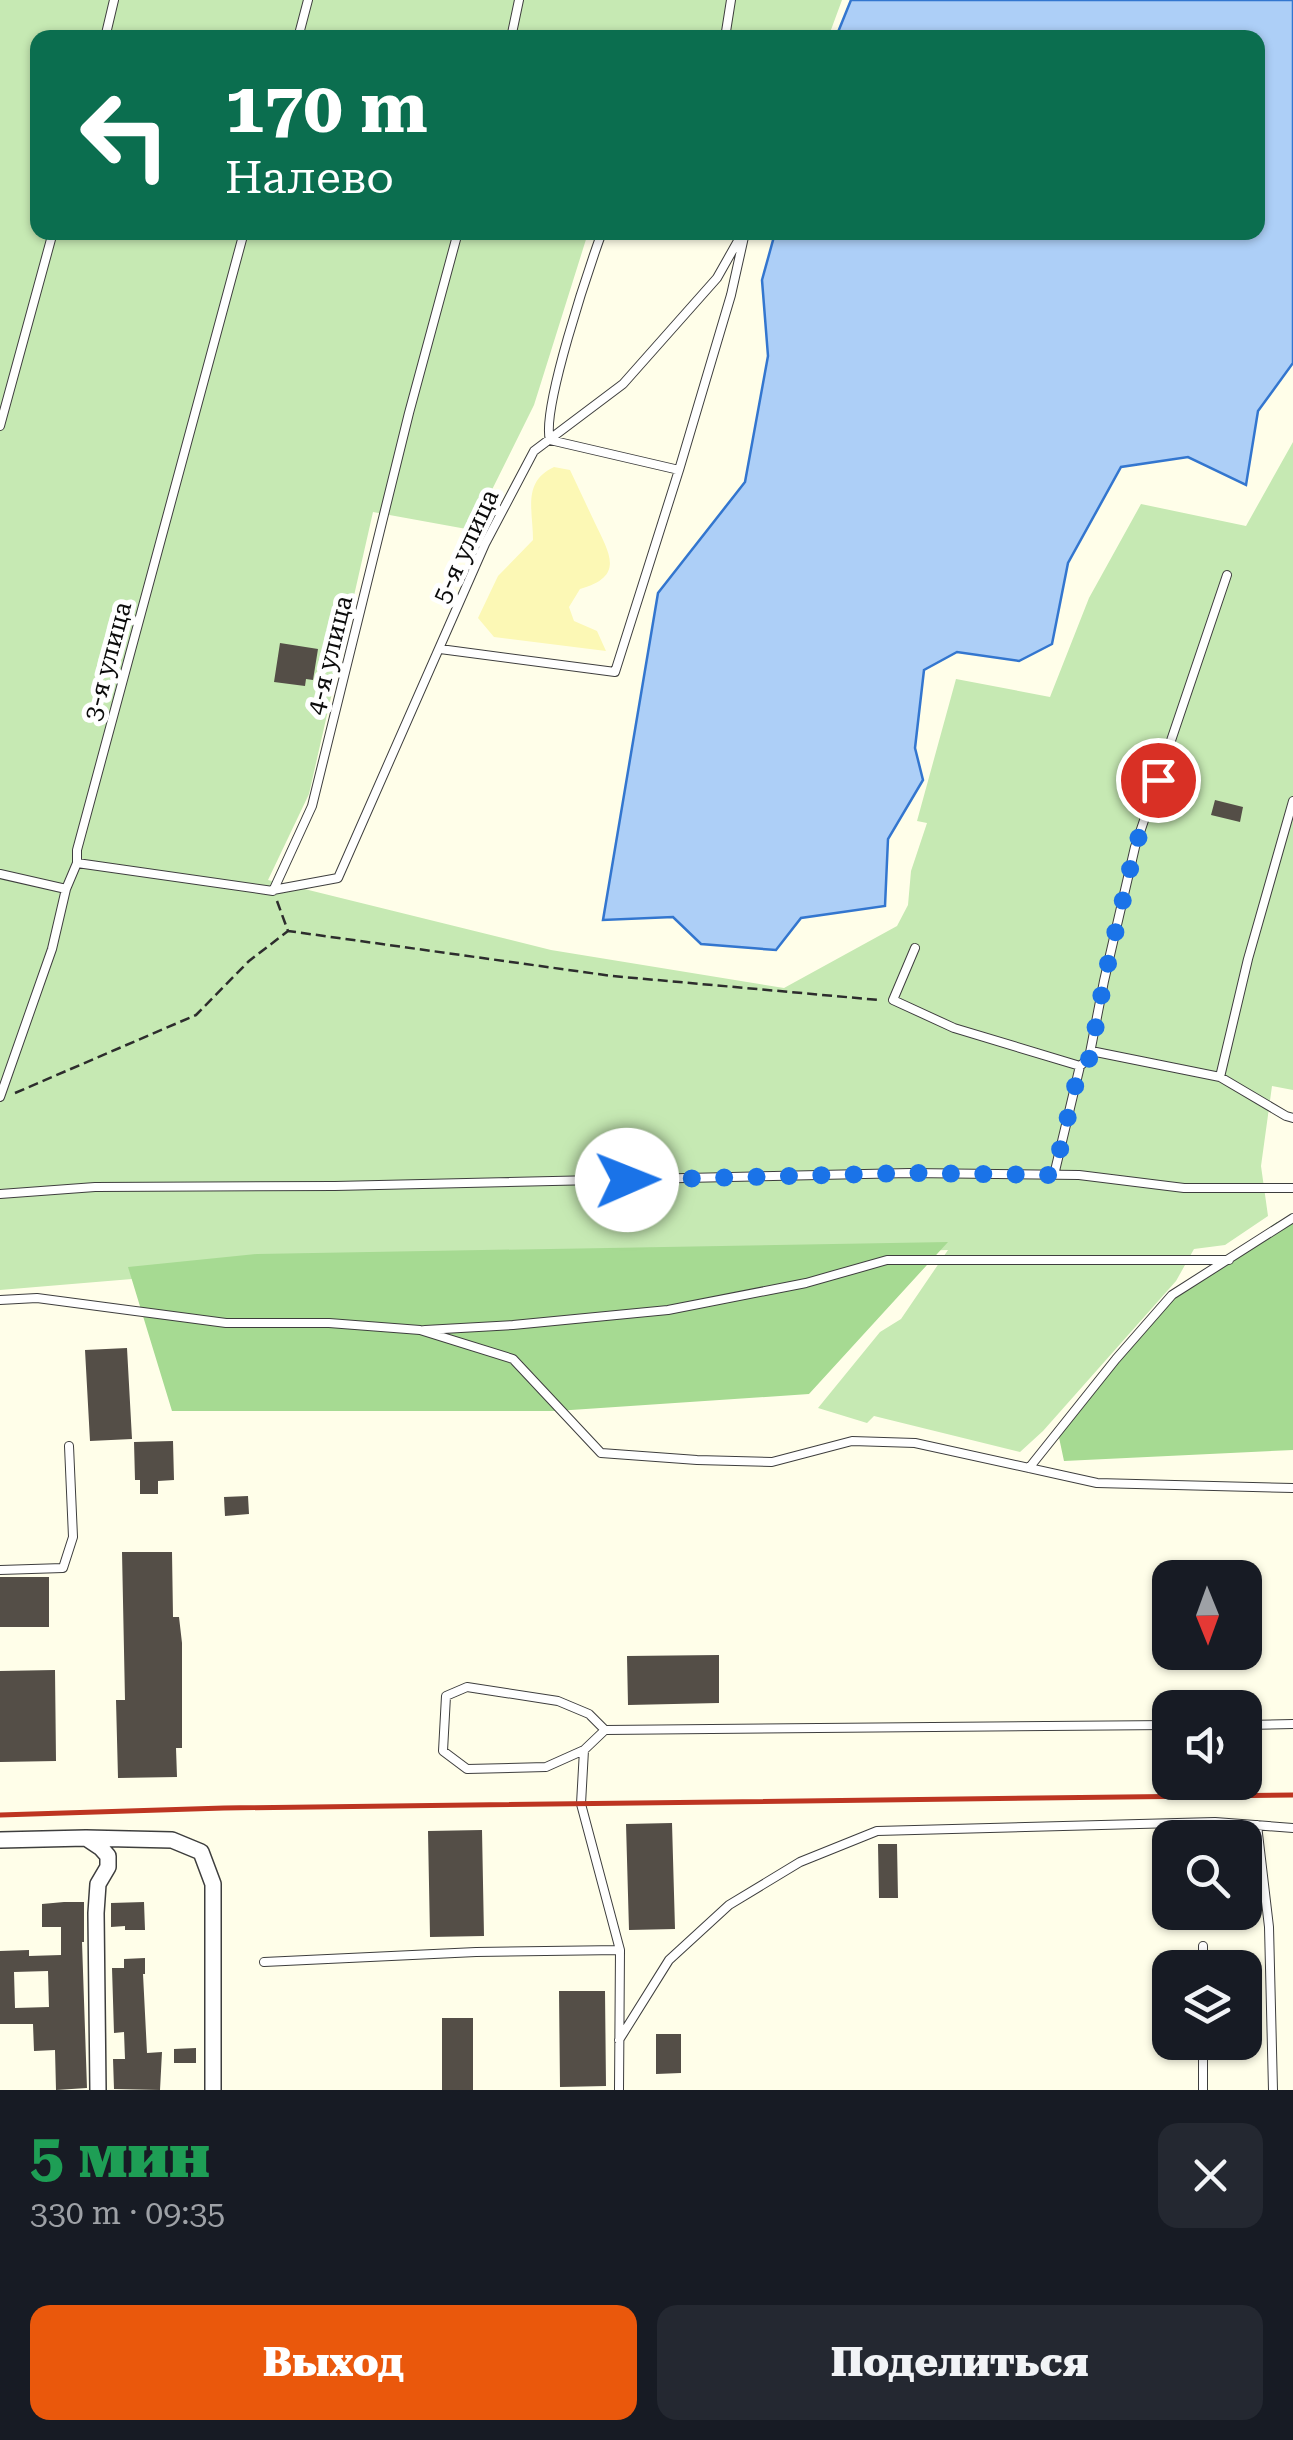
<!DOCTYPE html>
<html lang="ru">
<meta charset="utf-8">
<style>
:root{--surface:#171b24;--page:#242831;--text:#f1f3f6;--muted:#9ea1a6;--accent:#ea580c}
body{margin:0;font-family:"Roboto Serif",serif;background:var(--page);color:var(--text);height:100vh;display:flex;flex-direction:column;font-size:38px;white-space:nowrap}
*{box-sizing:border-box;margin:0}
p{font-size:32px;color:var(--muted)}
.icon{flex:none;width:55px;height:55px;fill:none;stroke:currentColor;stroke-width:2;stroke-linecap:round;stroke-linejoin:round}
.map{position:relative;height:2090px;overflow:hidden}
.side{display:flex;flex-direction:column;background:var(--surface);flex:1}
.side>*{flex:none}
.banner{position:absolute;left:30px;top:30px;width:1235px;height:210px;border-radius:20px;box-shadow:0 2px 8px #0004;background:#0b6e4f;color:#fff;overflow:hidden}
.needle{width:65px;rotate:179deg}
.controls{position:absolute;left:1152px;top:1560px;display:grid;gap:20px}
.controls a{display:grid;place-items:center;width:110px;height:110px;border-radius:20px;background:var(--surface);box-shadow:0 2px 8px #0004;font-size:50px}
.pin{position:absolute;display:grid;place-items:center;width:85px;height:85px;color:#fff;margin:-42px;border:5px solid #fff;border-radius:50%;box-shadow:0 2px 10px #0007}
.me{position:absolute;width:110px;margin:-55px;rotate:89deg;stroke-linejoin:round;filter:drop-shadow(0 0 8px #0008)}
.turn{display:flex;align-items:center;gap:35px;height:210px;padding:0 30px;font-size:45px}
.turn .icon{width:130px;height:130px;stroke-width:2.5}
.turn b{display:block;font-size:70px;line-height:85px}
.round{display:grid;place-items:center;flex:none;width:105px;height:105px;border-radius:20px;background:var(--page)}
.summary{display:flex;align-items:center;justify-content:space-between;height:170px;padding:0 30px}
h1{font-size:60px;font-weight:800;line-height:75px;color:#1e9e55}
.primary-button{display:flex;gap:20px;margin-top:auto;padding:20px 30px}
.primary-button a{flex:1;height:115px;border-radius:20px;background:var(--accent);color:#fff;font-size:40px;font-weight:800;line-height:115px;text-align:center}
.primary-button a+a{background:var(--page);color:var(--text)}
.map>svg:first-child{display:block}
.green{fill:#c6e9b3}
.forest{fill:#a6da92}
.sand{fill:#fcf8b5}
.water{fill:#adcff7;stroke:#3376cf;stroke-width:2.5}
.building{fill:#544e47;fill-rule:evenodd}
.lines{fill:none;stroke-linecap:round;stroke-linejoin:round}
.lane-casing{stroke:#3e3e3e;stroke-width:10}
.street-casing{stroke:#3e3e3e;stroke-width:18}
.path{stroke:#2d2d2d;stroke-width:2.5;stroke-dasharray:10 5;stroke-linecap:butt}
.lane{stroke:#fff;stroke-width:8}
.street{stroke:#fff;stroke-width:15}
.rail{stroke:#bd3521;stroke-width:5}
.route{stroke:#1a73e8;stroke-width:18;stroke-dasharray:0 32.4}
.labels{text-anchor:middle;stroke-width:10;stroke-linejoin:round;paint-order:stroke}
.street-label{font-size:25px;fill:#0b0b0b;stroke:#fff}
</style>
<div class="map">
<svg width="1293" height="2090" viewBox="0 0 1293 2090">
<rect width="100%" height="100%" fill="#fffee9"/>
<path class="green" d="M0 0H842L828 38H38V232L588 233 534 405 472 530 373 512 309 794 268 880 551 950 784 988 897 926 908 905 911 871 927 823 917 821 956 679 1050 697 1089 598 1141 504 1246 526 1293 442V1090L1272 1086 1261 1166 1268 1216 1225 1245 1194 1249 1176 1281 1043 1431 1020 1452 874 1416 867 1423 818 1408 880 1332 901 1319 948 1250 264 1268 0 1290Z"/>
<path class="forest" d="M1293 1221V1450L1064 1461 1057 1428 1179 1292 1277 1222Z
M948 1242 809 1394 556 1411H172L128 1267 257 1254Z"/>
<path class="sand" d="M554 467 570 470C578 487 586 504 594 521 609 553 626 576 580 589L569 607 574 621 597 631 606 651 494 637 478 618 498 576 533 540C533 510 522 482 554 467Z"/>
<path class="water" d="M851 0H1293V363L1258 411 1246 485 1188 457 1121 467 1068 563 1052 644 1019 661 957 652 924 670 915 748 923 780 888 839 885 906 801 918 776 950 701 944 673 917 603 920 658 593 745 482 768 356 762 280 775 233 1258 232V38L836 37Z"/>
<path class="building" d="M280 643 318 649 313 680 306 679 305 686 274 682Z
M1215 800 1243 807 1240 822 1211 815Z
M127 1348 132 1439 90 1441 85 1350Z
M173 1441 174 1480 158 1481V1494H140V1480H135L134 1442Z
M248 1496 249 1514 225 1516 224 1497Z
M122 1552H172L173 1617H179L182 1643V1748H176L177 1777 118 1778 116 1700H125Z
M0 1577H49V1627H0Z
M719 1655V1703L628 1705 627 1656Z
M55 1670 56 1761 0 1762V1671Z
M672 1823 675 1929 629 1930 626 1824Z
M482 1830 484 1936 430 1937 428 1831Z
M878 1844H897L898 1898H879Z
M64 1902H84V1942H82L87 2088 56 2090 55 2050 34 2051 33 2024H0V1951L29 1950V1956L61 1955V1927H42V1904ZM48 1971 49 2007 15 2008 14 1972Z
M144 1902 145 1930H125V1926L111 1927V1903Z
M145 1958V1974H143L147 2053 162 2052 160 2090 114 2089 113 2059H125L124 2032 114 2033 112 1968H124V1959Z
M559 1991H605L606 2086 560 2087Z
M442 2018H473V2090H442Z
M656 2034H681V2073L656 2074Z
M196 2048V2063H174V2049Z"/>
<g class="lines">
<g class="lane-casing">
<path id="lane" d="M105 38 114 0
M298 38 308 0
M511 38 519 0
M725 38 731 0
M602 232C589 268 541 410 550 440L679 470 731 295 744 237
M0 426 53 232
M440 649 615 672 679 470
M77 863 273 891 312 806 409 413 458 232
M0 874 66 889
M273 890 338 878 485 544 534 451 623 384 717 278 743 232
M915 948 893 1000 954 1028 1080 1066 1096 1052 1220 1077 1286 1116 1293 1118
M1089 1058 1104 981 1135 847 1227 575
M1220 1077 1248 959 1293 801
M0 1097 52 949 66 889 77 863V850L244 232
M1054 1175 1080 1066
M0 1194 95 1187 335 1186 910 1173 1079 1175 1184 1188H1293
M0 1300 37 1298 226 1323H329L420 1330 513 1359 601 1453 697 1460 772 1462 852 1441 915 1443 1097 1483 1293 1488
M425 1330 513 1325 668 1310 806 1283 887 1260H1229
M1029 1468 1116 1359 1172 1295 1293 1218
M0 1570 63 1568 73 1537 69 1446
M1245 1725 1293 1724
M605 1730 589 1714 558 1701 467 1687 446 1696 443 1751 467 1769 546 1767 584 1750 605 1730 1170 1725
M584 1750 581 1804 620 1950 619 2090
M1257 1825 1269 1927 1273 2090
M264 1962 476 1952 620 1950
M1203 1968V1946
M619 2040 669 1960 729 1905 800 1862 877 1831 1215 1822 1293 1828
M1203 2090V2042"/>
</g>
<g class="street-casing">
<path id="street" d="M86 1838 101 1848 108 1856V1867L98 1884 96 1913 98 2090
M0 1840 86 1838 172 1840 201 1852 213 1884V2090"/>
</g>
<path class="path" d="M277 901 288 931 612 976 879 1000
M15 1093 196 1015 249 961 288 931"/>
<use href="#lane" class="lane"/>
<use href="#street" class="street"/>
<path class="rail" d="M0 1815 224 1808 1293 1795"/>
</g>
<g class="lines">
<path class="route" d="M627 1180 910 1173 1054 1175 1080 1066 1090 1058 1104 981 1135 848 1158 780"/>
</g>
<g class="labels">
<g class="street-label">
<text transform="translate(465 546) rotate(-65)" y="9">5-я улица</text>
<text transform="translate(329 655) rotate(-76)" y="9">4-я улица</text>
<text transform="translate(107 661) rotate(-75)" y="9">3-я улица</text>
</g>
</g>
</svg>
<div class="controls">
<a><svg class="needle" viewBox="-14 -14 28 28"><path d="M0-13l5 13h-10z" fill="#e53935"/><path d="M0 13l5-13h-10z" fill="#9ea1a6"/></svg></a>
<a><svg class="icon" aria-label="sound" viewBox="0 0 24 24"><path d="M4 9h4l5-4v14l-5-4H4zM17 9q2 3 0 6"/></svg></a>
<a><svg class="icon" aria-label="search" viewBox="0 0 24 24"><circle cx="10" cy="10" r="6"/><path d="M15 15l6 6"/></svg></a>
<a><svg class="icon" aria-label="layers" viewBox="0 0 24 24"><path d="M12 4l9 5-9 5-9-5zM3 14l9 5 9-5"/></svg></a>
</div>
<div class="pin" style="left:1158px;top:780px;background:#d93025"><svg class="icon" aria-label="arrive" viewBox="0 0 24 24"><path d="M6 21V4h12l-3 4 3 4H6"/></svg></div>
<svg class="me" style="left:627px;top:1180px" viewBox="-20 -20 40 40"><circle r="19" fill="#fff"/><path d="M0-13L10 11 0 6-10 11z" fill="#1a73e8"/></svg>
<div class="banner">
<div class="turn"><svg class="icon" aria-label="left" viewBox="0 0 24 24"><path d="M17 20v-9H6M10 6l-5 5 5 5"/></svg><div><b>170 m</b>Налево</div></div>
</div>
</div>
<section class="side">
<div class="summary"><div><h1>5 мин</h1><p>330 m · 09:35</p></div><a class="round"><svg class="icon" aria-label="close" viewBox="0 0 24 24"><path d="M6 6l12 12M18 6L6 18"/></svg></a></div>
<div class="primary-button"><a>Выход</a><a>Поделиться</a></div>
</section>
